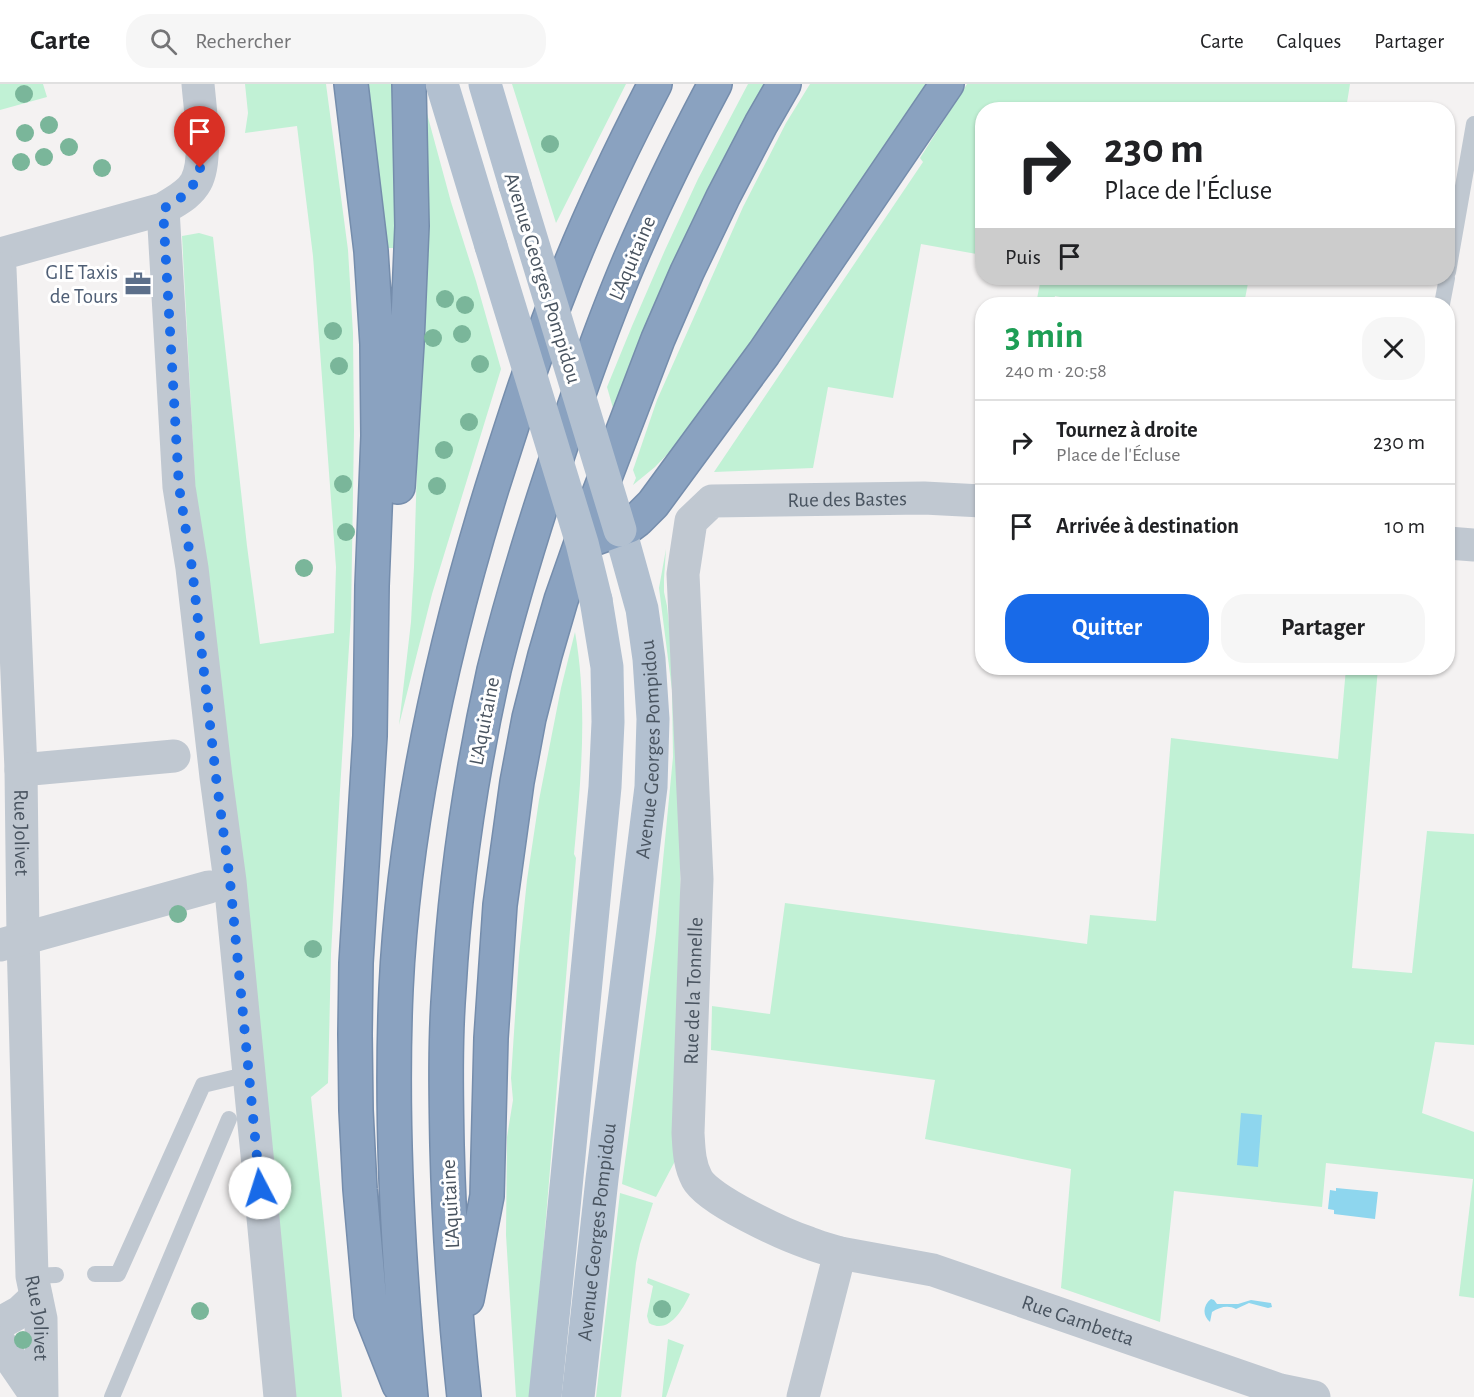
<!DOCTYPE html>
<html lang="fr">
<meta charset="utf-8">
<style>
:root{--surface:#fff;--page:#f6f6f6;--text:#202124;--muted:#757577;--line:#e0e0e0;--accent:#186ae8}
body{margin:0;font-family:"Alegreya Sans",sans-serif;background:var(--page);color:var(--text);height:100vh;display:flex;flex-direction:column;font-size:22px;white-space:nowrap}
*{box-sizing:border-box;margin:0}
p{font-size:20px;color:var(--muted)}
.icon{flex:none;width:33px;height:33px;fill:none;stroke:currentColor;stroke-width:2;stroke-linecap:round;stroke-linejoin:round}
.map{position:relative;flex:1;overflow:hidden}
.side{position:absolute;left:975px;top:213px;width:480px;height:378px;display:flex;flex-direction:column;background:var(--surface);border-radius:24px;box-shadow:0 2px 4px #0004}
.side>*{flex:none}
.banner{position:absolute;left:975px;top:18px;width:480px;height:183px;border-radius:24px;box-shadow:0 2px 4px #0004;background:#fff;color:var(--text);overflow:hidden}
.pin{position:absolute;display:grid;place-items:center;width:51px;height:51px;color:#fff;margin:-62px -26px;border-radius:50% 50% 50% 0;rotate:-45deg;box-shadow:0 0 6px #0007}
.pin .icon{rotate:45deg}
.me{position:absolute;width:66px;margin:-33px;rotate:355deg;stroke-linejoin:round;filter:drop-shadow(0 0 4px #0008)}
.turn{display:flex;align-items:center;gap:21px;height:126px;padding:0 30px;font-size:27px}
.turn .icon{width:78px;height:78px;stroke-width:2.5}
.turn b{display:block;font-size:42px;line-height:51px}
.then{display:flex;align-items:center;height:57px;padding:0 30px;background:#0003;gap:12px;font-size:22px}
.round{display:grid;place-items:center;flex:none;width:63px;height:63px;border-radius:24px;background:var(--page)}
.head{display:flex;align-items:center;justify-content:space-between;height:102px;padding:0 30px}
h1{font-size:36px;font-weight:700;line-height:45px;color:#1e9e55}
.cta{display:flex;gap:12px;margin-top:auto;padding:12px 30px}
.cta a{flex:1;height:69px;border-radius:24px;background:var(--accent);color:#fff;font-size:24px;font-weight:700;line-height:69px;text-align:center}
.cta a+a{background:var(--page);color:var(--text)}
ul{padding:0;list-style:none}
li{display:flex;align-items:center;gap:18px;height:84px;padding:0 30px;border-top:2px solid var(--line)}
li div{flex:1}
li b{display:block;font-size:22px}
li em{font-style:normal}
header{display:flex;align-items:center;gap:36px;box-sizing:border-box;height:84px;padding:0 30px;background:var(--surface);border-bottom:2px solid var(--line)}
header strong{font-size:28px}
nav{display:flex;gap:33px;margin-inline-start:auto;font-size:21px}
.search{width:420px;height:54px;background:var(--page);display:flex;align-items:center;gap:15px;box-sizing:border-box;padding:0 21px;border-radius:24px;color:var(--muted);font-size:22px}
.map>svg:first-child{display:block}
.green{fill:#c1f1d5}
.water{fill:#8ed6ee}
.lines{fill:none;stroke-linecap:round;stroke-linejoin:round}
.motorway-casing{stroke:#758dac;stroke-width:36}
.service{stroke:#c0c8d1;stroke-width:16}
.minor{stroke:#c0c8d1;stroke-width:33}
.tertiary{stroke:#c0c8d1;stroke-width:33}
.primary{stroke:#b2c0d0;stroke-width:33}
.motorway{stroke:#8aa2c0;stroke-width:33}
.primary-bridge{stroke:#b2c0d0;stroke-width:33}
.tree{fill:#7ab69a}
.route{stroke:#186ae8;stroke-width:10;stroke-dasharray:0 18}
.labels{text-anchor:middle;stroke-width:6;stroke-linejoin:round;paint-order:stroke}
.street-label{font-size:21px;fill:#495460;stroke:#fff}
.service-label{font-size:21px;fill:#4e5e75;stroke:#fff;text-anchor:end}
</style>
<header>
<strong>Carte</strong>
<div class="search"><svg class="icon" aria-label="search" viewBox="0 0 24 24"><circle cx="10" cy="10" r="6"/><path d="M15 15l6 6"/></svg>Rechercher</div>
<nav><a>Carte</a><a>Calques</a><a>Partager</a></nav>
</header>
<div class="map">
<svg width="1474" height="1313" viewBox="0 0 1474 1313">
<rect width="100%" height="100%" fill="#f4f2f2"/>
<path class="green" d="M0 0H43L47 13 0 26Z
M245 0H326L348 166 353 249 354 347 351 531 340 706 331 870 328 999 311 1013 342 1313H289L196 419 182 152 199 149 213 153 247 462 260 560 334 549 336 483 313 172 297 42 245 49 248 29Z
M365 0H392L394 19 399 164H386Z
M512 0H626L556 139Z
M748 0H765L672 183 613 324 607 303 632 242 665 166 698 95Z
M810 0H937L902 53 681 356 655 383 633 401 636 394 633 386 657 316 743 123 786 39Z
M967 0H1350L1346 25 982 26V171L921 160 893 314 828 303 813 384 714 388 923 78 920 74Z
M424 22 426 26 451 118 476 197 501 285 432 510 399 641 411 538 414 483 422 211Z
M1041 194H1249L1244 220H1096L1055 212 1053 220H1036Z
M666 465 664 495V508L667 522 678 621 681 843 674 1079 656 1113 622 1100 656 849 673 673 672 606 659 504Z
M575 548C588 622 581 696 574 770L576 774 531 1313H516L506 1151 507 1053 513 1016 511 994 519 872 527 796 539 716 561 604Z
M1346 584H1378L1352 884 1412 889 1427 747 1474 750V961L1435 958 1422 1029 1474 1048V1214L1459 1212 1473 1095 1326 1079 1322 1123 1174 1107 1160 1238 1061 1204 1071 1085 925 1055 935 996 711 966 712 922 770 930 785 819 1087 860 1090 831 1156 837 1171 654 1338 675Z
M620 1109 653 1119 640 1160 636 1179 621 1313H596Z
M648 1194 690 1210C683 1225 669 1251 649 1239L647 1232 653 1202 647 1199Z
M668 1255 684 1261 666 1313H662Z"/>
<path class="water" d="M1241 1029 1262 1031 1258 1083 1237 1081Z
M1336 1104 1378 1108 1375 1135 1334 1130V1126L1328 1125 1330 1106 1336 1107Z
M1211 1215 1214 1216 1217 1220H1238L1251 1216 1271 1219 1272 1223 1268 1224 1249 1219 1236 1225C1228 1221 1220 1223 1212 1228L1210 1238C1202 1231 1203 1221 1211 1215Z"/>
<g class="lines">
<g class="motorway-casing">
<path id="motorway" d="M351 0 371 167 377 260 378 352 372 502 370 652 356 879 355 950 356 1026 360 1105 371 1230 399 1301
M398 403 407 260 412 142 409 0
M593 455 629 442 637 436 653 420 764 269 947 0
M467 1215 487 1112 491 954 500 821 517 698 529 634 545 571 561 516 593 425 658 255 687 188 723 113 761 40 784 0
M411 1313C398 1177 390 1041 396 905 404 735 442 566 492 404 512 341 532 278 556 217 584 143 618 71 655 0
M464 1313C455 1229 449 1145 447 1061 446 1009 445 956 449 904 455 797 471 690 494 586 508 529 525 472 543 416 569 336 596 256 629 178 655 117 684 58 715 0"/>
</g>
<path class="service" d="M1448 188 1474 40
M1442 220 1447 194
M95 1190H118L203 1001 249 990
M32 1192 56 1191
M112 1313 229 1035"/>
<g class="minor">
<path d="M163 125 179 403 192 484 216 693 230 797 258 1081 280 1313"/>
<path d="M0 170 163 125C175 117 189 111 196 98 208 76 200 25 198 0"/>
<path id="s1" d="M0 185 21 686 23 854 32 1192 41 1235 42 1313"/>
<path d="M1448 459 1474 461"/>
<path d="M21 686 174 672"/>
<path d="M0 861 209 803"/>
<path id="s2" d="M840 1169 933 1186 1280 1306 1314 1313"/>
<path d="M0 1239 20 1228 36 1213"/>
<path id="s3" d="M803 1313 840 1169C830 1166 819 1163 809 1159 785 1151 708 1116 697 1095 689 1080 689 1065 688 1049L697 795 683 490 691 437 712 417 924 414 982 417"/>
</g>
<path class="tertiary" d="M0 1259 37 1313"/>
<g class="primary">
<path d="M442 0 491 162"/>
<path d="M485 0 515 101"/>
<path d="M545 1313 562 1144 605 703 608 638 607 583 596 516"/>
<path id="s4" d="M578 1313 602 1095 651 703 653 635 649 575 642 525 620 446"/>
</g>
<use href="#motorway" class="motorway"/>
<path class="primary-bridge" d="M515 101 620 446
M491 162 582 459 596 516"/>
</g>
<g class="tree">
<circle cx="24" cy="10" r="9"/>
<circle cx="49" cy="41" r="9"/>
<circle cx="25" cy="49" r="9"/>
<circle cx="550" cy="60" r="9"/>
<circle cx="69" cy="63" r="9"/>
<circle cx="44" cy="73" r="9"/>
<circle cx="21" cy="78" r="9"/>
<circle cx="102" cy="84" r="9"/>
<circle cx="445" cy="215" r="9"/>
<circle cx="465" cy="221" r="9"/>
<circle cx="333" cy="247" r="9"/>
<circle cx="462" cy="250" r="9"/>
<circle cx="433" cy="254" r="9"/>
<circle cx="480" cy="280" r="9"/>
<circle cx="339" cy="282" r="9"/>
<circle cx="469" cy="338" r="9"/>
<circle cx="444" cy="366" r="9"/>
<circle cx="343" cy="400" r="9"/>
<circle cx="437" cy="402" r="9"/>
<circle cx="346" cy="448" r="9"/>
<circle cx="304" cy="484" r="9"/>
<circle cx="178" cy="830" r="9"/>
<circle cx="313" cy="865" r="9"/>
<circle cx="662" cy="1225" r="9"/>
<circle cx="200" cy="1227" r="9"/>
<circle cx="23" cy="1256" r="9"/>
</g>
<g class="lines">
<path class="route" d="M200 84C193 108 184 112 163 125L179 403 192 484 216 693 230 797 260 1104"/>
</g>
<defs>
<g id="office-bare" transform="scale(2.07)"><path d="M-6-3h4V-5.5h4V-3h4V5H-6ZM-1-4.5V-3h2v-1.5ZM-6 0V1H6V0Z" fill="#5c6f8a" stroke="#fff" stroke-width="2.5" paint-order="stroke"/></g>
</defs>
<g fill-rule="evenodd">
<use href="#office-bare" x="138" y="200"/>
</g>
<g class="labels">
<g class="street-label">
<text transform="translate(632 174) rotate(-67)" y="7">L'Aquitaine</text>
<text transform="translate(543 194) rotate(73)" y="7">Avenue Georges Pompidou</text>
<text dy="7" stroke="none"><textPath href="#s3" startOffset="1136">Rue des Bastes</textPath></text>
<text transform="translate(484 637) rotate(-79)" y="7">L'Aquitaine</text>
<text dy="7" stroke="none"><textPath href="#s4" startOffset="652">Avenue Georges Pompidou</textPath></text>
<text dy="7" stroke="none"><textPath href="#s1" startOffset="564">Rue Jolivet</textPath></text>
<text dy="7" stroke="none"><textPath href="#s3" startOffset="501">Rue de la Tonnelle</textPath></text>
<text transform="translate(450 1120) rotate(-93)" y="7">L'Aquitaine</text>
<text dy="7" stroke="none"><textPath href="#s4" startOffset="166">Avenue Georges Pompidou</textPath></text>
<text dy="7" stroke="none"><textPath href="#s1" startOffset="1050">Rue Jolivet</textPath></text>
<text dy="7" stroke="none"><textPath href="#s2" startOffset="248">Rue Gambetta</textPath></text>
</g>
<g class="service-label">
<text x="118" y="195">GIE Taxis<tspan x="118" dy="24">de Tours</tspan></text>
</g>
</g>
</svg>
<div class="pin" style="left:200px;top:84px;background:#d93025"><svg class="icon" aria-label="arrive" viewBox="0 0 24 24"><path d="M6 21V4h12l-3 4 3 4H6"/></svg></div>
<svg class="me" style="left:260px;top:1104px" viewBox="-20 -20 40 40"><circle r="19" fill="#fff"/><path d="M0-13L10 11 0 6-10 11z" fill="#186ae8"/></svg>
<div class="banner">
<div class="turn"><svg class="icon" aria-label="right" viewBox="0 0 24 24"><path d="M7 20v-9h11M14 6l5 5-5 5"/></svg><div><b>230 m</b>Place de l'Écluse</div></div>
<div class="then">Puis<svg class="icon" aria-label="arrive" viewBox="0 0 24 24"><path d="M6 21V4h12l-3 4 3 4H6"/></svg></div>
</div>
<section class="side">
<div class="head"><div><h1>3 min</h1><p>240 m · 20:58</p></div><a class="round"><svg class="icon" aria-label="close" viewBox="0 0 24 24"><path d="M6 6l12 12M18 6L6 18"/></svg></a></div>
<ul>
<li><svg class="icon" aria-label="right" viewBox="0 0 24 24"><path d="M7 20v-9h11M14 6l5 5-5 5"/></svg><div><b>Tournez à droite</b><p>Place de l'Écluse</p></div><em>230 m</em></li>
<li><svg class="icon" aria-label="arrive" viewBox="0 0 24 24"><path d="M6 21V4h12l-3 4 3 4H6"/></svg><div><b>Arrivée à destination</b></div><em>10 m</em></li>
</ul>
<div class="cta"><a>Quitter</a><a>Partager</a></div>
</section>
</div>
